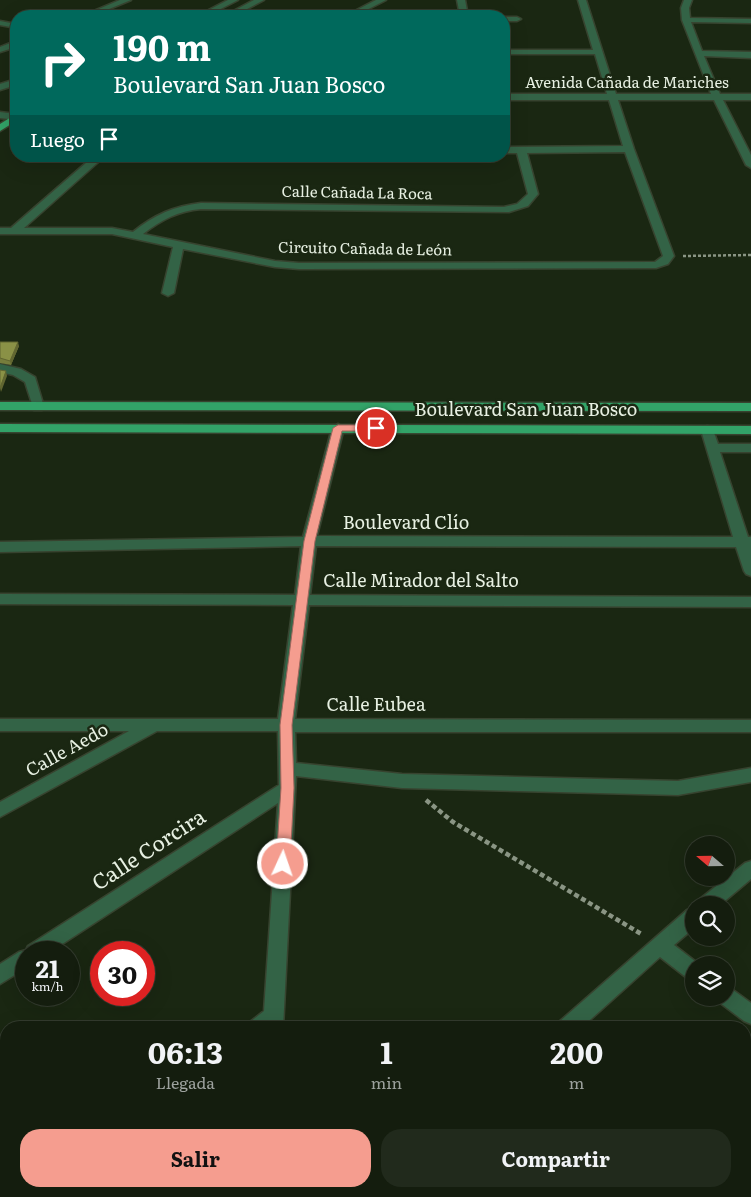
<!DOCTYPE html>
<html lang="es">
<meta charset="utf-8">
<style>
:root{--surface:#141d0e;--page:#212a1c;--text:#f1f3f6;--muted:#9da29e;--line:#333b2e;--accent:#f59d8f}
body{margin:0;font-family:Literata,serif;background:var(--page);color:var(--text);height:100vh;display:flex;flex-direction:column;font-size:19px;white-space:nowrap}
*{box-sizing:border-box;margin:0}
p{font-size:16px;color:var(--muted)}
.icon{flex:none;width:28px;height:28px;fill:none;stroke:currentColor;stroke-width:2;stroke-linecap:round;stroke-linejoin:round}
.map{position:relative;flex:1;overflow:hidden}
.side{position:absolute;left:0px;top:1021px;width:751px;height:176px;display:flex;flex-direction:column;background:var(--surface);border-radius:20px 20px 0 0;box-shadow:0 5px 20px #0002,0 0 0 1px var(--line)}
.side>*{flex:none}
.hud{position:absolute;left:10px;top:10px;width:500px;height:152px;border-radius:20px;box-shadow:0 5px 20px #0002,0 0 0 1px var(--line);background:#00695c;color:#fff;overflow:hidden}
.needle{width:32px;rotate:290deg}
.tools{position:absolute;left:685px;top:836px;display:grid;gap:10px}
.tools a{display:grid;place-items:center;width:50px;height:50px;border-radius:50%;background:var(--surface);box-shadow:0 5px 20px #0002,0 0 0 1px var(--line);font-size:25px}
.speed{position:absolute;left:15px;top:941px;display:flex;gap:10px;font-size:25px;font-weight:700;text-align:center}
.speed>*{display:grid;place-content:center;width:65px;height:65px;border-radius:50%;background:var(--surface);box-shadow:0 5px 20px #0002,0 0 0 1px var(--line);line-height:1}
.speed small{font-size:12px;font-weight:400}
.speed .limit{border:8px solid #d22;background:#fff;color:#111}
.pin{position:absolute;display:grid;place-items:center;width:42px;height:42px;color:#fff;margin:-21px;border:2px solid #fff;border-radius:50%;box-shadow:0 1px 5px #0007}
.me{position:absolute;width:55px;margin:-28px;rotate:3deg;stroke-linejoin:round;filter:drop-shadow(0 0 4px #0008)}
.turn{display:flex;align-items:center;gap:18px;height:105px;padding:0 20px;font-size:22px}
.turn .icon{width:65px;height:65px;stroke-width:2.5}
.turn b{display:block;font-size:35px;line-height:42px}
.then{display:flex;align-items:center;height:48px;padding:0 20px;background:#0003;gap:10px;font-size:19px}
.eta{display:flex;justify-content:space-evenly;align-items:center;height:85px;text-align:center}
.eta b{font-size:30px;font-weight:700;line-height:35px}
.button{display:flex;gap:10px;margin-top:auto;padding:10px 20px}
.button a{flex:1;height:58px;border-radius:20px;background:var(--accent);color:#111;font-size:20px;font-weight:700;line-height:58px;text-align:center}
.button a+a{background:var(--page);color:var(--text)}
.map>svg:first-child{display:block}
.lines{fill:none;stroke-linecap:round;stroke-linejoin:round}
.minor-casing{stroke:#37432f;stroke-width:3}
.major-casing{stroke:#37432f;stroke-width:3}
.path-far1{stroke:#8a9584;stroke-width:2.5;stroke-dasharray:3 2;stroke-linecap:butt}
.path{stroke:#8a9584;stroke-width:4.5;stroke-dasharray:5 3;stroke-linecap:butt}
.minor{fill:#336346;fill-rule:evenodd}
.major{fill:#32a368;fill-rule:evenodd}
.wall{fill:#777d3c}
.shaded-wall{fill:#616631}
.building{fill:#8a9146;stroke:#616631}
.route{fill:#f59d8f;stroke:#9f665d}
.labels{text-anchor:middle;stroke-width:5;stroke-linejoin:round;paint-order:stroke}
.far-street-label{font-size:15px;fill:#e7f0e2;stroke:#1a2712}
.street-label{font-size:18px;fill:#e7f0e2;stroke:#1a2712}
.near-street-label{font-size:21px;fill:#e7f0e2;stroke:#1a2712}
</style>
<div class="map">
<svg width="751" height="1197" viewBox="0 0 751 1197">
<rect width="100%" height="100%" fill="#1a2712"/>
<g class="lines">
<g class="minor-casing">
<path id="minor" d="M120 0H131L92 16H82Z
M228 0H238L207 16H197Z
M254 0H264L234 16H224Z
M376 0H386L355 16H345Z
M457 0H465L468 16H460Z
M578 0H586L616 94H711L682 20 681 8 684 0H692L689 8 690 18 751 19V23L691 22 702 51 751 52V58L704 56 720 94H751V100H723L751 155V168L746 165 714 100H618L634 149 674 256 668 264 656 268 299 269 275 267 183 249 174 293 168 296 162 293 173 247 112 234H0V228H11L94 156H105L24 228H112L133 232C154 215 174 206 201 203L504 207 517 204 528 194 517 153H504V147L623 146 609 100H504V94H607L595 54H504V50H593ZM625 152 663 256 655 262 299 263 275 261 143 234C161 220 178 211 201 209L509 212 528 206 538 194 527 153Z
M504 17H517L521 19 517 21H504Z
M0 21 16 24V28L0 25Z
M13 42H16V47L0 52V47Z
M16 79V85L0 90V84Z
M0 112 16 114V120L0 118Z
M0 364 21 369 35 377 44 407 42 410H34L25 382 13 375 0 372Z
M338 424 344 428 317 536 733 537 701 430 707 426 712 427 718 444H751V452H720L748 537H751V576L746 574 744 571 736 547 316 546 310 595 751 597V607L309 605 295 719 751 720V732H295L296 763 402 774 678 781 751 768V782L678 795 402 788 296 776 283 1028H247L250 1022 264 1011 278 803 50 952H26V968L0 984V964L19 952 26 950 28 946 279 785 278 731H157L0 817V802L129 731H0V719H278L293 605 0 604V594L295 595 301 546 0 552V542L303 537 332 428Z
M751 861V879L720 905H698L700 899 745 863Z
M694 908V928L674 945 700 965H694V980L687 978 660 957 581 1028H556L559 1022 687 910Z
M726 987 733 990 751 1003V1024L744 1021 719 1002 717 998H726Z
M751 1160V1185L745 1188V1163Z
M8 1191H36L34 1197H6Z
M252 1191H274L273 1197H251Z
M364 1191H391L389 1197H362Z
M716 1191H742L740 1197H714Z"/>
</g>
<g class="major-casing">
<path id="major" d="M16 114V121L0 131V124Z
M0 402 751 403V411L0 410Z
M0 424 751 426V434L0 432Z"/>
</g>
<path class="path-far1" d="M683 256 751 255"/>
<path class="path" d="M426 800 453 822 643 935"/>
<use href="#minor" class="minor"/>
<use href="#major" class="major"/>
</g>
<path class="wall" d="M0 342 19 346 11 365 0 363Z"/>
<path class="shaded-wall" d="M18 342 19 346 11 365 10 361Z
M6 371 7 376 1 392 0 388Z"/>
<path class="building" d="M0 342H18L10 361 0 358Z
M0 370 6 371 0 388Z"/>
<path class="route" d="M338 425H376L381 428 376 431H342L315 541 292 725 294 788 290 864 288 868 283 869 278 868 276 864 281 788 280 725 304 541 333 428Z"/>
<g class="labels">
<g class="far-street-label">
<text x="627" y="88">Avenida Cañada de Mariches</text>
<text transform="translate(357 193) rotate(1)" y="5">Calle Cañada La Roca</text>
<text transform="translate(365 249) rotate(1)" y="5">Circuito Cañada de León</text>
</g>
<g class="street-label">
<text x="526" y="416">Boulevard San Juan Bosco</text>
<text x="406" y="529">Boulevard Clío</text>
<text x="421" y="587">Calle Mirador del Salto</text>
<text x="376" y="711">Calle Eubea</text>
<text transform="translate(67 750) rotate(-29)" y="6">Calle Aedo</text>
</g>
<g class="near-street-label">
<text transform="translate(149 850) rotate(-33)" y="7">Calle Corcira</text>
</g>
</g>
</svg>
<div class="tools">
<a><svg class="needle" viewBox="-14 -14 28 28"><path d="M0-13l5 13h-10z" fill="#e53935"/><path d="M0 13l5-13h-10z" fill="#9da29e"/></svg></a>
<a><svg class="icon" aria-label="search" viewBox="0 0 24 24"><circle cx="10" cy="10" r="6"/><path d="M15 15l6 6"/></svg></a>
<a><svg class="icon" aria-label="layers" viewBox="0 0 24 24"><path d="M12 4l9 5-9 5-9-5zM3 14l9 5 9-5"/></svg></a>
</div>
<div class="speed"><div>21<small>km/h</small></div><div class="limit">30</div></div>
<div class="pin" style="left:376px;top:428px;background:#d93025"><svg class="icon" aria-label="arrive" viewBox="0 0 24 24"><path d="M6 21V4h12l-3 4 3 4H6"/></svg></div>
<svg class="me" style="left:283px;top:864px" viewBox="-20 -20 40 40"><circle r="17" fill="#f59d8f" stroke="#fff" stroke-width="3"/><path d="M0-11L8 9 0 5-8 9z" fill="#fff"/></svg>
<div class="hud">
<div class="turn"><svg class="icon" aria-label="right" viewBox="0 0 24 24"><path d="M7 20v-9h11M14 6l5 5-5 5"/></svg><div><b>190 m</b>Boulevard San Juan Bosco</div></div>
<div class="then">Luego<svg class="icon" aria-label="arrive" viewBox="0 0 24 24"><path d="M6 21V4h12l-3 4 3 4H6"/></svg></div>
</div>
<section class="side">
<div class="eta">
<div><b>06:13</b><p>Llegada</p></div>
<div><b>1</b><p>min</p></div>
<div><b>200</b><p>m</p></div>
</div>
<div class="button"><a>Salir</a><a>Compartir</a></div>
</section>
</div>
